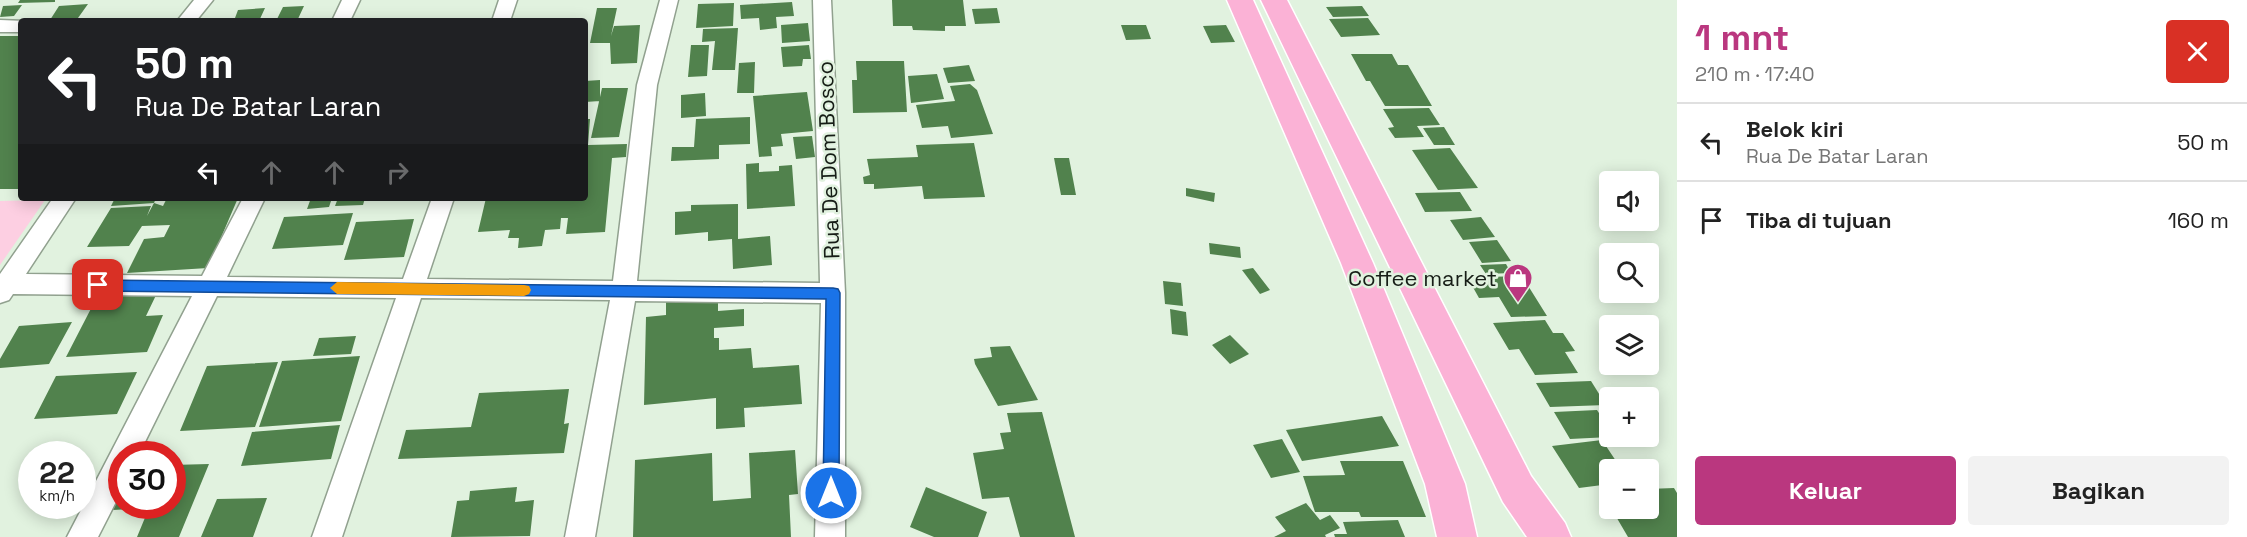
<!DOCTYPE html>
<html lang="id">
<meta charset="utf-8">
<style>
:root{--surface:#fff;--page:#f2f2f2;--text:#222;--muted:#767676;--line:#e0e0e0;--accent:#ba377f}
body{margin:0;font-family:"Space Grotesk",sans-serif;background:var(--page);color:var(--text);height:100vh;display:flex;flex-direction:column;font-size:22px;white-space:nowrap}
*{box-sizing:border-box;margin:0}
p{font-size:20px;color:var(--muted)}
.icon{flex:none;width:33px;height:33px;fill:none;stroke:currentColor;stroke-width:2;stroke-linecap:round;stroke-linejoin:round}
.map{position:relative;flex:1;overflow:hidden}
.drawer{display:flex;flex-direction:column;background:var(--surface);width:570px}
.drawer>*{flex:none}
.hud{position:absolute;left:18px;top:18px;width:570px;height:183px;border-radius:6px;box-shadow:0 3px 15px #0003;background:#202124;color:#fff;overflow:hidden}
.controls{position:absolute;left:1599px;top:171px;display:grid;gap:12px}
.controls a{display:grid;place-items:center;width:60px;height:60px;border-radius:6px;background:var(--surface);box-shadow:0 3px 15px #0003;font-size:30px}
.speed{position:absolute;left:18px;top:441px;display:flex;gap:12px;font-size:30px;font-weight:700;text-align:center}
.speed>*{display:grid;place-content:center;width:78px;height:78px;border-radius:50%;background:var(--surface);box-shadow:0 3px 15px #0003;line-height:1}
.speed small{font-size:15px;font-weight:400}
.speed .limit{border:9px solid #d22;background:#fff;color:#111}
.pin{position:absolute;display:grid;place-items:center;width:51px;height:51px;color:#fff;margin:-26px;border-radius:12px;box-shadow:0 3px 9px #0006}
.me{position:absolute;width:66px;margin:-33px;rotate:0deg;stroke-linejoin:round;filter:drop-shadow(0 0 4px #0008)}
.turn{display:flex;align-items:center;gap:21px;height:126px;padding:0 18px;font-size:27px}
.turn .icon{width:78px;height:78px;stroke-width:2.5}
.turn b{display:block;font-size:42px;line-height:51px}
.lanes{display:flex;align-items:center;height:57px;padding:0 18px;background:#0003;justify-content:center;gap:30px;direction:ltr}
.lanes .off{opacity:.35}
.round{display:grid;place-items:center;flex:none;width:63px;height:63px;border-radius:6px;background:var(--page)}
.overview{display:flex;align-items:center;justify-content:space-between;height:102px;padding:0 18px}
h1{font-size:36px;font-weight:700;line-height:45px;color:var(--accent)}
.button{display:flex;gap:12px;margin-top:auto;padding:12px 18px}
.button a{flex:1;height:69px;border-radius:6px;background:var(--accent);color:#fff;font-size:24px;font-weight:700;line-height:69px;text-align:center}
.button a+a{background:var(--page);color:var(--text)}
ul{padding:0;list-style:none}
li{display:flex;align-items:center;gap:18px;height:78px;padding:0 18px;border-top:2px solid var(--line)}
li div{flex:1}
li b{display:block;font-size:22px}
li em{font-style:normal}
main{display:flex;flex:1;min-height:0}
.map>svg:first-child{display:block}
.green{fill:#fdcfe2}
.building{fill:#51824d}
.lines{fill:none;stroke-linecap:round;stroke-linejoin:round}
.street-casing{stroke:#91a18f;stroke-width:3}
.primary-casing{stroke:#fff;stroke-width:3}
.street{fill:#fff;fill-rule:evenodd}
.primary{fill:#fbb2d6;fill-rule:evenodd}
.route{fill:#1a73e8;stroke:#114b97;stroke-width:1.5}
.slow{fill:#f59e0b}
.labels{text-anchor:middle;stroke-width:5;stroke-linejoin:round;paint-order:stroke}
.street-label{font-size:22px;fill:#161d16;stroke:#e1f2df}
.poi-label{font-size:22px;fill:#161d16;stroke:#e1f2df;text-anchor:end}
</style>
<main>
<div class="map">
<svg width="1677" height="537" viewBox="0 0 1677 537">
<rect width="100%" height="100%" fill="#e1f2df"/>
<path class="green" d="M45 200 0 265V201Z"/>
<path class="building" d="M20 0H55V2L18 3Z
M892 0H963L966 26H945V31L913 30 912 26H893Z
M792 2 794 16 776 17 777 28 760 30 759 18 741 19 740 5Z
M734 3 733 26 696 28 698 4Z
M88 4 78 18 50 20 59 6Z
M22 5 14 16 0 17 3 6Z
M304 6 297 21H268V19H277L283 7Z
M1362 6 1369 16 1333 17 1326 7Z
M265 8 259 21H229L235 18 238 10Z
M597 8H617L611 36 614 26 640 25 637 63 611 64 610 43H590Z
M997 8 1000 23 975 24 972 9Z
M1368 18 1380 35 1341 37 1329 19Z
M808 23 810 41 782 43 781 25Z
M1121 25H1146L1151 39 1126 40Z
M1226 25 1235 42 1211 43 1203 26Z
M738 28 735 70H712L715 41 702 42 703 29Z
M0 36H21V189H0Z
M691 45H709L707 76 688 77Z
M809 45 811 59H803L802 66 783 67 781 47Z
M1351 54H1392L1398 65H1408L1432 106H1385L1370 81H1366Z
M856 61H904L907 112 853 113 852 80H857Z
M755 62 754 93H737L739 63Z
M969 65 975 81 948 83 943 68Z
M937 74 944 99 911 103 908 76Z
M600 80V101L585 102V81Z
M970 84 977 90 993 134 951 138 948 126 922 128 916 105 955 101 950 86Z
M602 88H628L619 137 591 138Z
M807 92 813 131 781 134 783 146 771 147 772 156 759 157 753 96Z
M705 93 706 116 681 118V95Z
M1429 108 1440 125 1417 126 1424 137 1395 138 1388 128 1394 127 1383 109Z
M750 117V144L719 145V159L671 161 672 147H694L696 119Z
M585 119H590L588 145 627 144 626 157 612 158 605 232 566 234 568 218H561L560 229 545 230 542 246 518 248 519 238H508L510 230 478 232 486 198H585Z
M1444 127 1455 145H1434L1423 128Z
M812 136 815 157 796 159 793 137Z
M974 143 985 197 924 199 922 186 874 189V184H864L863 177 870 175 867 159 918 157 916 145Z
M1450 148 1478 188 1438 190 1412 150Z
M1054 158H1069L1076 195H1061Z
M759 163V172L779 171V166L792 165 795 206 747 209 746 164Z
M1186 188 1215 193 1214 202 1186 196Z
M1460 192 1472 211 1425 212 1415 193Z
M115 198H156L154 203 111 206Z
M167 198H238L208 268 127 273 144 239 164 237 170 225 142 226 129 246 87 247 111 208 151 206 147 216 154 203 163 206Z
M311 198H332L329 207 307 209Z
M338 198H365L363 205 335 206Z
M738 204V239L770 236 772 265 733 269 732 239 708 241V232L675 235V212L691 211V205Z
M353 213 343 245 272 249 284 217Z
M1481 217 1495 237 1463 240 1450 220Z
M414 219 404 257 344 260 356 222Z
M1497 240 1511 261 1482 263 1469 242Z
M1209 243 1240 247 1241 258 1210 254Z
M1506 264 1511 273 1486 274 1480 265Z
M1253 268 1270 290 1260 294 1242 270Z
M1522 276 1547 316 1511 317 1499 297 1479 298 1470 282 1488 281 1486 277Z
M1163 281 1181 283 1183 306 1165 304Z
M158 291 146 316 163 315 147 352 66 357 98 295Z
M718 291V311L744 309V326L714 328V338H719V350L751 348 753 368 799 365 802 404 744 408 745 427 716 429V398L644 405 646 317 666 315V295Z
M1170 309 1186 312 1188 336 1172 334Z
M1545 320 1553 333H1563L1575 351 1565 352 1578 373 1535 375 1519 349 1509 350 1493 323Z
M72 322 49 364 0 368V359L19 326Z
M1230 335 1249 354 1230 364 1212 345Z
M356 336 351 354 313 356 319 338Z
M1010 346 1038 400 998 406 975 364 974 359 992 357 990 347Z
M360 356 341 421 259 427 282 361Z
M278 362 255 427 180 431 207 366Z
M137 372 117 414 34 419 56 376Z
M1591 381 1606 405 1550 407 1536 383Z
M569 389 564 424 569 423 564 453 398 459 406 430 471 427 479 393Z
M1597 410 1610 430V437L1570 439 1554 412Z
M1042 412 1075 537H1020L1009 497 982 499 973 453 1004 449 1000 433 1011 432 1007 413Z
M1382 416 1399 446 1302 461 1286 430Z
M340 425 331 459 241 466 252 432Z
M1282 439 1300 472 1271 478 1253 445Z
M1602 440 1622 470H1610V484L1579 488 1552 446Z
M795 450 798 494 789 495 791 537H633L635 460 712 453 713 501 751 498 749 453Z
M1340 461H1403L1426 517H1361L1359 512H1315L1303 476 1345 475Z
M209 464 179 537H137L149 508 113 510 122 491V506H172V465Z
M517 487 515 502 534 500 530 536 451 537 457 501 469 500 470 491Z
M926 487 987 512 978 537H934L910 527Z
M1674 488 1677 493V537H1628L1611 508H1648V489Z
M267 498 253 537H201L217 499Z
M1306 503 1320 520 1330 515 1340 528 1325 535 1326 537H1274L1286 531 1275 517Z
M1398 520 1405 537H1335L1334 534H1347L1343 522Z"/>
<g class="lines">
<g class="street-casing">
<path id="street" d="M194 0H213L196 21H177Z
M342 0H360L350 21H332Z
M499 0H517L510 21H492Z
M660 0H678L657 85 637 281 820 283 813 0H831L845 293V537H815L821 303 635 301 595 537H565L610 300 421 298 342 537H312L396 298 217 296 139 454H122V490L98 537H67L192 296 13 294 9 300 0 303V274L53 198H76L26 274 202 276 243 198H265L227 277 403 279 432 198H454L427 279 613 281 637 85Z
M0 20 25 21H21V32H0Z"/>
</g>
<g class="primary-casing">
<path id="primary" d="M1227 0H1253L1373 263 1465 484 1477 537H1437L1425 484 1341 263Z
M1261 0H1287L1531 476 1565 523 1571 537H1527L1503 502Z"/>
</g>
<use href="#street" class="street"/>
<use href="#primary" class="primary"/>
</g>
<path class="route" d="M98 280 833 288 838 289 840 293 839 493 836 498 831 500 825 498 823 493 826 299 98 291 91 285Z"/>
<path class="slow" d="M337 282 524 285 529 286 531 290 529 294 524 296 337 294 330 288Z"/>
<defs>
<g id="shop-pin" transform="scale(1.5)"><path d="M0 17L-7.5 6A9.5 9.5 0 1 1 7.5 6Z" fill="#ba377f" stroke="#e1f2df"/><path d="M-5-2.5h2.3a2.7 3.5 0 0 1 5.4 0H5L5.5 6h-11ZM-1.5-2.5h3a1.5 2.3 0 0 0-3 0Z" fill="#fff"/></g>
</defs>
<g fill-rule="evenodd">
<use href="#shop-pin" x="1518" y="278"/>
</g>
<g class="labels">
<g class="street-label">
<text transform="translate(828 160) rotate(-92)" y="8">Rua De Dom Bosco</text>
</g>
<g class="poi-label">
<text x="1497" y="286">Coffee market</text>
</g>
</g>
</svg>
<div class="controls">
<a><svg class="icon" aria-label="sound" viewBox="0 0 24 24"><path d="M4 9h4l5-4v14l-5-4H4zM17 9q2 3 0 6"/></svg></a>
<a><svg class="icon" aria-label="search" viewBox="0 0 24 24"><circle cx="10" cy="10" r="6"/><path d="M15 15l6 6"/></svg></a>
<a><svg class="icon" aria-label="layers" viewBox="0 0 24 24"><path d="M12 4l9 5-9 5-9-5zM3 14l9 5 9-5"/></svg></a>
<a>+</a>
<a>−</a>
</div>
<div class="speed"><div>22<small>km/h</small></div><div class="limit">30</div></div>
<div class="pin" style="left:98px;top:285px;background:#d93025"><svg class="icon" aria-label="arrive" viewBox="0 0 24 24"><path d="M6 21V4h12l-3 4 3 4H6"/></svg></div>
<svg class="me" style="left:831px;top:493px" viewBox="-20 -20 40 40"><circle r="17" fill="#1a73e8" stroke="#fff" stroke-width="3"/><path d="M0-11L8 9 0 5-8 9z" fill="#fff"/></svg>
<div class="hud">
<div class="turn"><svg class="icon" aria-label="left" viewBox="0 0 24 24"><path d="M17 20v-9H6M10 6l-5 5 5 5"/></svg><div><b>50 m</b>Rua De Batar Laran</div></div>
<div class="lanes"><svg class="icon" aria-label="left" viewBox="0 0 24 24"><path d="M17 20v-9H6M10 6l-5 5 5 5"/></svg><svg class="icon off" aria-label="ahead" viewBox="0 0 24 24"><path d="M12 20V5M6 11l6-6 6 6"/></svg><svg class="icon off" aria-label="ahead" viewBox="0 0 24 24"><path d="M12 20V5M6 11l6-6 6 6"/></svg><svg class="icon off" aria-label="right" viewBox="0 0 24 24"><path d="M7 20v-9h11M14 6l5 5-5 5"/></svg></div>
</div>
</div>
<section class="drawer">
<div class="overview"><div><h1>1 mnt</h1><p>210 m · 17:40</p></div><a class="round" style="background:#d93025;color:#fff"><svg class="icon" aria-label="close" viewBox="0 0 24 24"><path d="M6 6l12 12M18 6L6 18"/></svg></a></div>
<ul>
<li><svg class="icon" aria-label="left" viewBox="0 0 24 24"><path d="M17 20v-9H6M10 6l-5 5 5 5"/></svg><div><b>Belok kiri</b><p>Rua De Batar Laran</p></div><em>50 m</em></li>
<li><svg class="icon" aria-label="arrive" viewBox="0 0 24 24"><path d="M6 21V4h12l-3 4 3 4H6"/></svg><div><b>Tiba di tujuan</b></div><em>160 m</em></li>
</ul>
<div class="button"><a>Keluar</a><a>Bagikan</a></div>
</section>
</main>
